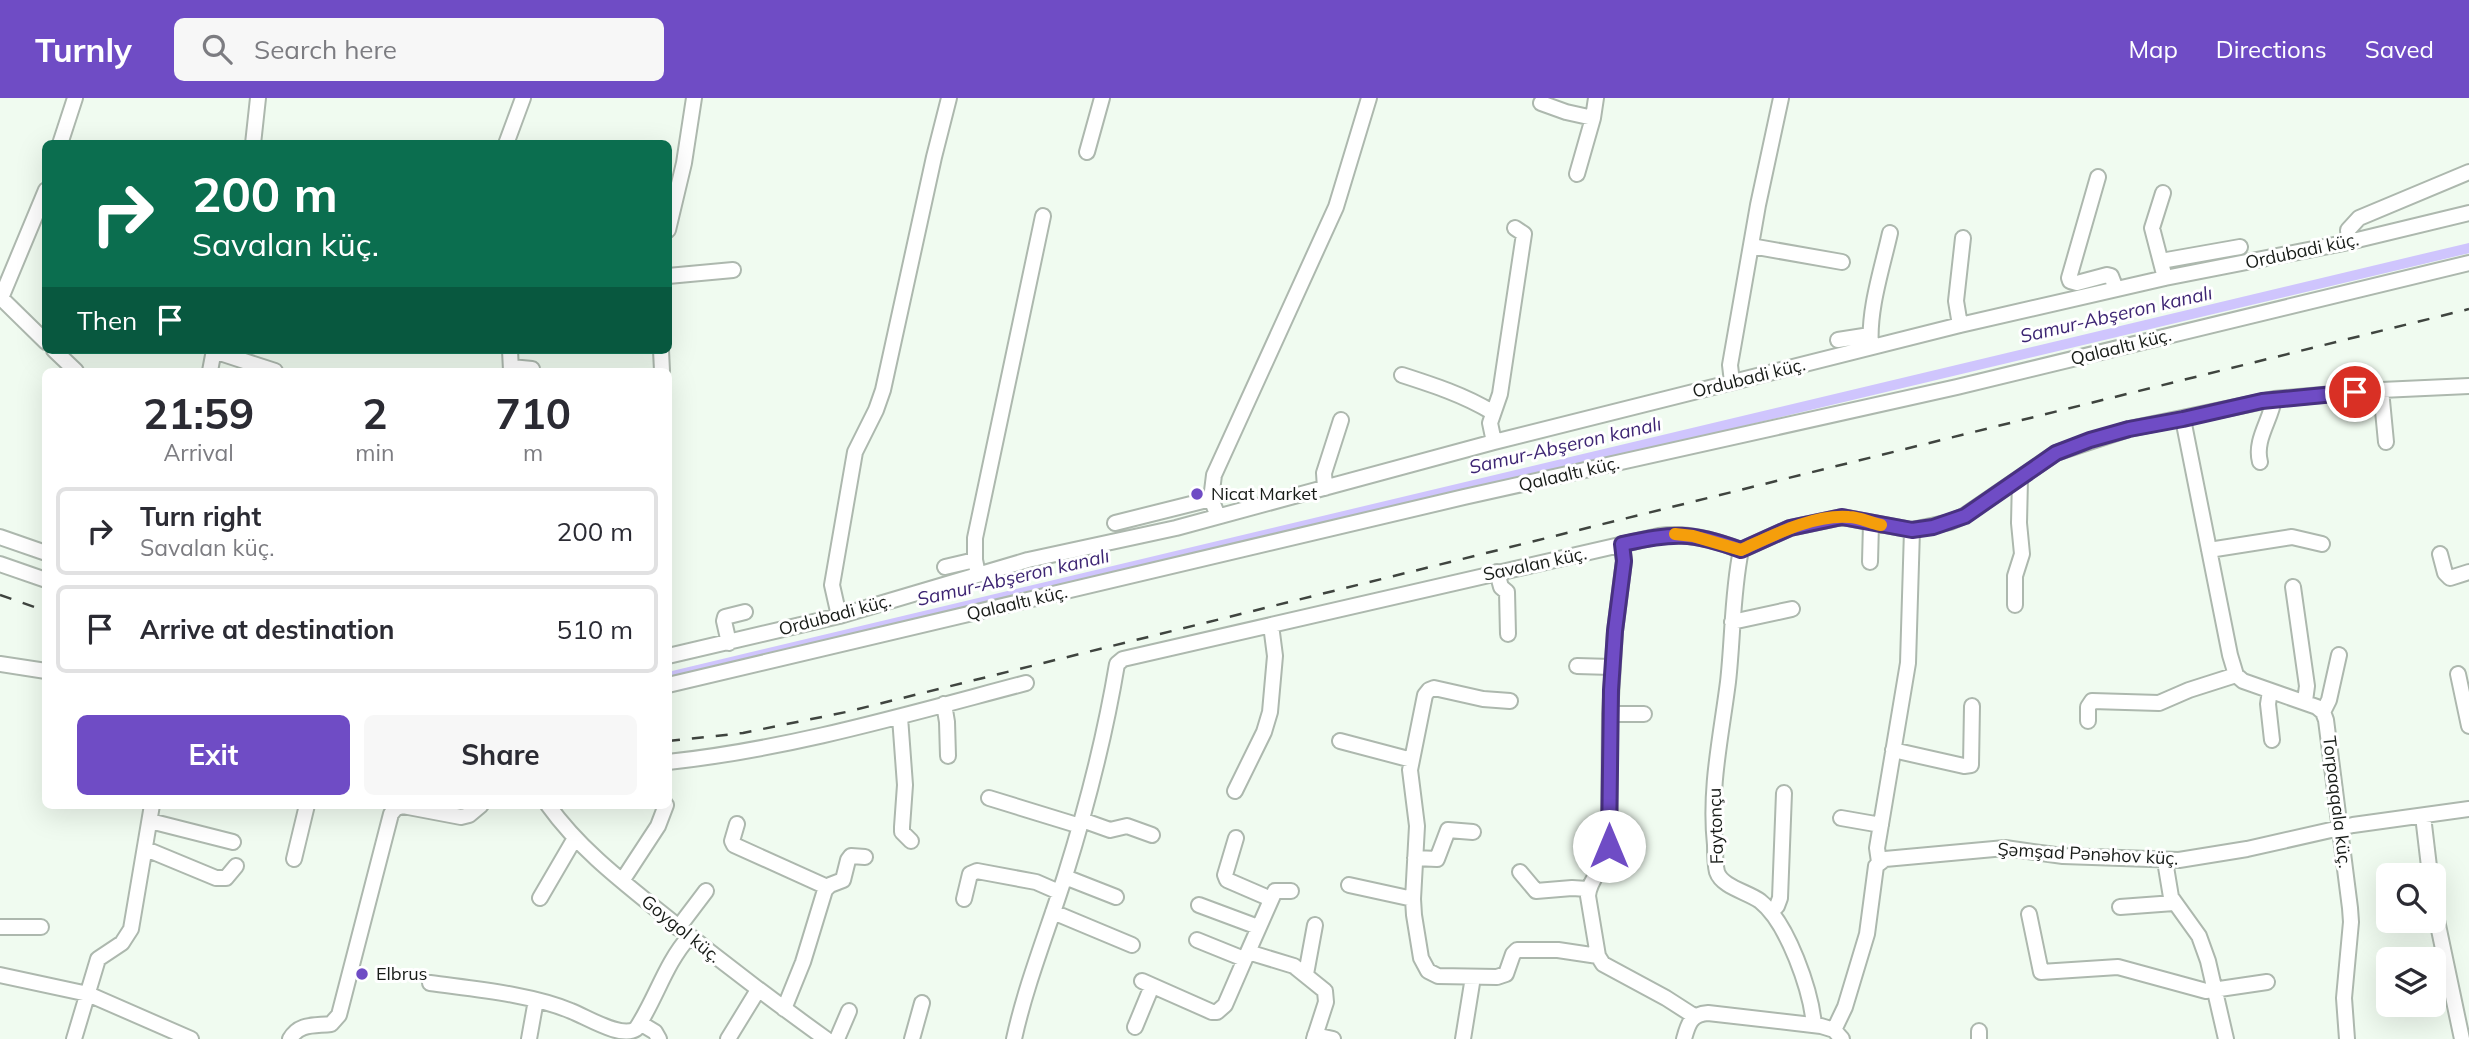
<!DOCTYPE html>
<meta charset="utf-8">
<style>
:root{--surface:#fff;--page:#f7f7f7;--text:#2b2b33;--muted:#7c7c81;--line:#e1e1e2;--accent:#6f4cc5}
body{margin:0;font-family:Mulish,sans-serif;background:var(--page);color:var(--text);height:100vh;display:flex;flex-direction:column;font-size:26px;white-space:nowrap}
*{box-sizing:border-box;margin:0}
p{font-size:23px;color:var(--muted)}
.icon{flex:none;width:38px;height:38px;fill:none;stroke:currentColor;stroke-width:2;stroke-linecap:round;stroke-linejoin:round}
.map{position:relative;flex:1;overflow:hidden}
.sheet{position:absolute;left:42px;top:270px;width:630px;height:441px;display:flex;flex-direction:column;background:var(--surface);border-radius:10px;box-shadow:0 7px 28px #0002}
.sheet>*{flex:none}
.guide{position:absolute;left:42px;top:42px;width:630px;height:214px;border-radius:10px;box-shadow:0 7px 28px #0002;background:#0b6e4f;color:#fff;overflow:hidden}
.buttons{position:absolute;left:2376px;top:765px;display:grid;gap:14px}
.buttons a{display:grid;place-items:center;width:70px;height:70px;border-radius:10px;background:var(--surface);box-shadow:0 7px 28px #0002;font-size:35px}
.pin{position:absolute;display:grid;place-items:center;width:60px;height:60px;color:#fff;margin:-30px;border:4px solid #fff;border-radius:50%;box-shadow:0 2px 7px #0007}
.me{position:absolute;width:77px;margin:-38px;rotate:0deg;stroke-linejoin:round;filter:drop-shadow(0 0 5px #0008)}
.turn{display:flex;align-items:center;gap:24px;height:147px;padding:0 35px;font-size:32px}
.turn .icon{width:91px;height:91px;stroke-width:2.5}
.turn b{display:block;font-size:49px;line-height:60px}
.then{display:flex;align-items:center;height:66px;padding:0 35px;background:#0003;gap:14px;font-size:26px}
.eta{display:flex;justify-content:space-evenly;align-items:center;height:119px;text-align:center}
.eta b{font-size:42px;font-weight:700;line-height:49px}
.primary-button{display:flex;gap:14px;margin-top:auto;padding:14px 35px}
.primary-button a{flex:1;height:80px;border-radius:10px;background:var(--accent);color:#fff;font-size:28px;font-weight:700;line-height:80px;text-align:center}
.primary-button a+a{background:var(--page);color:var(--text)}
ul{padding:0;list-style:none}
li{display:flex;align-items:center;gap:21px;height:88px;margin:0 14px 10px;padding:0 21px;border:4px solid var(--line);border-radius:10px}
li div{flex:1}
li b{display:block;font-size:26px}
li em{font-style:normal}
header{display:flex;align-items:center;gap:42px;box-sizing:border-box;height:98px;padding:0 35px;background:var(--accent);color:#fff}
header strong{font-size:33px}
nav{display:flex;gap:38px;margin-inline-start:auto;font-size:24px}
.search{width:490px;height:63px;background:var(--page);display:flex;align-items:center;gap:18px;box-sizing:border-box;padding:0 24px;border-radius:10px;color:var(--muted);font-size:26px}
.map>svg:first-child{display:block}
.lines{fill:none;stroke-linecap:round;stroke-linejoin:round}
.canal{stroke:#cfc5fd;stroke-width:10}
.minor-casing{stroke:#adb8ae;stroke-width:18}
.minor{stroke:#fff;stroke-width:14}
.rail{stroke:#3f443f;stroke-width:2.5;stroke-dasharray:12 12;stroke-linecap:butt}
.route-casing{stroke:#483180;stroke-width:18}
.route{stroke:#6f4cc5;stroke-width:12}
.slow{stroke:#f59e0b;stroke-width:12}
.poi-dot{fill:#6f4cc5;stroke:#fff;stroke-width:2.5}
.labels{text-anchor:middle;stroke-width:6;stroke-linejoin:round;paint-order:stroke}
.street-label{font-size:18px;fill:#181c18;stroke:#fff}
.poi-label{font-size:18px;fill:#181c18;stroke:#fff;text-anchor:start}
.water-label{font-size:19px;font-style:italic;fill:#3d2573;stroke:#fff}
</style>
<header>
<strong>Turnly</strong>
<div class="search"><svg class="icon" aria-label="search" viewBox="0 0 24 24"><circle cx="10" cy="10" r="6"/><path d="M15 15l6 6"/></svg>Search here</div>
<nav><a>Map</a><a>Directions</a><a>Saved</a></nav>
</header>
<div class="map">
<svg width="2469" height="941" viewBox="0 0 2469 941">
<rect width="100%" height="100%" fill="#f0fbf0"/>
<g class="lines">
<path class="canal" d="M668 579 2469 150"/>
<g class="minor-casing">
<path id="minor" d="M1541 5 1566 14 1593 20
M60 46 75 0
M253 46 258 0
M506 46 523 0
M1087 54 1102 0
M1577 76 1593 20 1596 0
M2098 79 2069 180 2070 183 2077 185 2107 177 2111 178 2116 191
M2163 95 2152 130 2165 180
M668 132 684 65 694 0
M2349 144 2348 132 2359 120 2469 74
M1751 148 1842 164
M2161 163 2240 149
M668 178 733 172
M0 199 46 244
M1 200 46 92
M1960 227 1956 203 1963 140
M1838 242 1870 237
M1871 249C1868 212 1882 171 1890 135
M54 252 76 273
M510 252 511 273
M661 252 662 273
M214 253 275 273
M511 269 532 271
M210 273 214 252
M1402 277C1433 287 1464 297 1492 314
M1732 284 1730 267 1758 107 1781 0
M2381 292 2386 344
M2183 321 2230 557 2236 577 2243 583 2317 609 2323 614 2326 622 2350 810 2351 824 2344 900 2347 941
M1494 344 1490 325 1500 296 1524 136 1515 130
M2260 364C2254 342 2271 322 2274 301
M1325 390 1324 375 1341 322
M1218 418 1211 401 1214 377 1336 109 1369 0
M1115 425 1211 401
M0 439 46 455
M1622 446 1624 463 1615 533 1610 616 1609 748C1606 770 1589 780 1588 798L1598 858 1603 866 1666 900 1694 918
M1741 452C1732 496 1733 540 1728 584 1721 639 1709 691 1715 747 1715 755 1715 766 1717 774 1722 789 1748 794 1760 803 1788 825 1811 893 1814 927
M2209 452 2292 439 2322 446
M2440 456 2445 475 2450 480 2469 474
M1870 464 1871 425
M0 466 46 482
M945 469 975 462
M1497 474 1501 489 1507 494 1508 536
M978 476 975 462V440L1043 118
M2293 489 2307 588 2305 603
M2015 507V478L2022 456 2019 425 2020 381
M839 518 832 487 855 354 876 312 883 292 934 59 949 0
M1732 524 1792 511
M729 545 724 523 725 519 745 514
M668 558 839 518 1028 462 1176 430 1494 344 1960 227 2165 180 2349 144 2469 115
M0 566 46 573
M1577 568 1612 569
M2458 576 2469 628
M668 587 1464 399 1957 289 2469 165
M2270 593 2268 606 2272 642
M1510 603 1483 601 1434 590 1429 592 1425 597 1410 672 1417 728 1413 801 1414 817 1421 860 1428 873 1438 878 1497 879 1506 876 1513 856 1517 852H1558L1598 858
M944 606 947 624 948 658
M2323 614 2329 602 2339 557
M1610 616H1644
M900 619 905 687 902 729V734L911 743
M2088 623V609L2092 603 2159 605 2189 592 2236 577
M1340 643 1412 662
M1893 652 1964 668 1971 667 1972 608
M668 664C790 651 908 616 1026 585
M1235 693 1264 634 1270 614 1275 558 1271 527
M989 700 1080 728
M548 707C579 750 619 781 660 814 714 858 769 900 826 941
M2423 718 2430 777
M1841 720 1881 727
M1082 722 1110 732 1127 728 1152 737
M150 723 233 744
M737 726 732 743 734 747 827 789
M1236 740 1225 777 1227 782 1271 801
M146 751 216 780H226L236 768
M1415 760 1437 761 1448 732 1473 734
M294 761 307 707
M2165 763 2171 799 2199 838 2208 863 2226 941
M1879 764 1877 750 1908 565 1912 432
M1520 774 1536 793 1572 790 1588 791
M1065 779 1116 799
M622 783 658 728 666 707
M1349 787 1413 801
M1291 793H1275L1248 854 1294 868 1325 893 1326 904 1314 941
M540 800 575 740
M964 801 970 776 977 773 1036 784 1059 794
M1199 807 1258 829
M2434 808 2462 941
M2120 809 2174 805
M1053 814 1132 847
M1771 814 1777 808 1780 800 1784 695
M2029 816 2041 874 2118 869 2206 893 2267 884
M0 829H41
M678 830 706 793
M1197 842 1244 861
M1306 876 1315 827
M0 877 88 896 191 941
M1142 883 1212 914H1217L1225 907 1248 854
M430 885C473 891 531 896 571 913 587 919 621 941 636 931 656 901 665 866 689 839
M784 911 803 864 825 792 830 787 843 782 848 762 851 758 865 759
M640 925 655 934 659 941
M1135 929 1152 888
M1834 932 1845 909 1867 836 1876 768 1885 761 2005 750 2063 758 2179 762 2247 751 2353 727 2469 711
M1979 933V941
M1315 937 1333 941
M74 941 98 861 122 845 131 831 152 707
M290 941C299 925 314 928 331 926L339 917 391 716 396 710 403 708 461 719 469 717 481 707
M529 941 536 902
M728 941 758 892
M837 941 849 913
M912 941 922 905
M1014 941C1026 886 1048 832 1065 778 1087 708 1105 638 1117 566L1123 561 1659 438C1687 434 1714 442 1741 452L1790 430 1842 419 1912 432 1950 424 1964 418 2056 355 2129 331 2274 301 2381 292 2469 288
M1463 941 1473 879
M1684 941C1688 926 1691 916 1708 915L1821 928 1834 932 1842 941"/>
</g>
<use href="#minor" class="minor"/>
<path class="rail" d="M0 497 46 513
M668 643 743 635 846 614 2469 211"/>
</g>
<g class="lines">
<g class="route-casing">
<path id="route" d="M1609 748 1611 592 1615 533 1624 463 1622 446C1674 435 1690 433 1741 452L1790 430 1842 419 1912 432 1933 429 1965 418 2056 355 2090 342 2129 331 2183 321 2262 303 2355 294"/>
</g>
<use href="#route" class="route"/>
<path class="slow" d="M1675 436 1693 438 1741 452C1772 438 1813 416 1849 419 1860 419 1870 425 1881 427"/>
</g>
<g class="poi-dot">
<circle cx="1197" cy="396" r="7"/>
<circle cx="362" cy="876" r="7"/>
</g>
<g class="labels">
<g class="street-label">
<text transform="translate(2302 153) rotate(-12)" y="6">Ordubadi küç.</text>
<text transform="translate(2121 249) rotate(-14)" y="6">Qalaaltı küç.</text>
<text transform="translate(1749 280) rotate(-14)" y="6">Ordubadi küç.</text>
<text transform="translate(1569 376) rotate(-13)" y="6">Qalaaltı küç.</text>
<text transform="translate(1535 466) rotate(-12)" y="6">Savalan küç.</text>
<text transform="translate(1017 505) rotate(-13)" y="6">Qalaaltı küç.</text>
<text transform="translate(835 517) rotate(-15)" y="6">Ordubadi küç.</text>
<text transform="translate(2337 704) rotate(83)" y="6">Torpaqqala küç.</text>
<text transform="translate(1716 728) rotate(-92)" y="6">Faytonçu</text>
<text transform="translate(2088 756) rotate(3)" y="6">Şəmşad Pənəhov küç.</text>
<text transform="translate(681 831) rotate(39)" y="6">Goygol küç.</text>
</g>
<g class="poi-label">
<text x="1211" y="402">Nicat Market</text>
<text x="376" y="882">Elbrus</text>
</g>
<g class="water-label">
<text transform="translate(2116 216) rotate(-13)" y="7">Samur-Abşeron kanalı</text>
<text transform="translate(1565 347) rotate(-13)" y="7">Samur-Abşeron kanalı</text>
<text transform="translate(1013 479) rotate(-13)" y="7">Samur-Abşeron kanalı</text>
</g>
</g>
</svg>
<div class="buttons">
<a><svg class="icon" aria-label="search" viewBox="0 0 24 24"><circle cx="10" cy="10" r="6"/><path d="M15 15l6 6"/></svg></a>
<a><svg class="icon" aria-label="layers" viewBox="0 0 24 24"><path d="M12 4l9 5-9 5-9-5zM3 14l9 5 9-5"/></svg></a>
</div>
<div class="pin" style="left:2355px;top:294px;background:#d93025"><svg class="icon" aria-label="arrive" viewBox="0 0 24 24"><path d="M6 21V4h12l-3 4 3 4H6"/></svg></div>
<svg class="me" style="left:1609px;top:748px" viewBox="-20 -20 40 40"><circle r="19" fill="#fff"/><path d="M0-13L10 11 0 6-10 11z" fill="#6f4cc5"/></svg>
<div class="guide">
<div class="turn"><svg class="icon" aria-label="right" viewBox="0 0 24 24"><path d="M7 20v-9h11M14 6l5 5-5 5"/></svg><div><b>200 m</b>Savalan küç.</div></div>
<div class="then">Then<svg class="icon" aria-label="arrive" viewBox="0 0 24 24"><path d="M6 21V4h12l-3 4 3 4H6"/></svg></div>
</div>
<section class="sheet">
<div class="eta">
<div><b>21:59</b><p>Arrival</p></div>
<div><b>2</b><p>min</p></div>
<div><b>710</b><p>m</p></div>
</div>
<ul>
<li><svg class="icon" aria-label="right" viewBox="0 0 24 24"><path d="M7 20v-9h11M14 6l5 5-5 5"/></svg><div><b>Turn right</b><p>Savalan küç.</p></div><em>200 m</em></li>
<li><svg class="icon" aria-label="arrive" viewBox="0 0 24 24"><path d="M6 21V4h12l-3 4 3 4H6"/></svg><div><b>Arrive at destination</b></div><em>510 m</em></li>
</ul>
<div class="primary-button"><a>Exit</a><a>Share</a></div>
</section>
</div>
